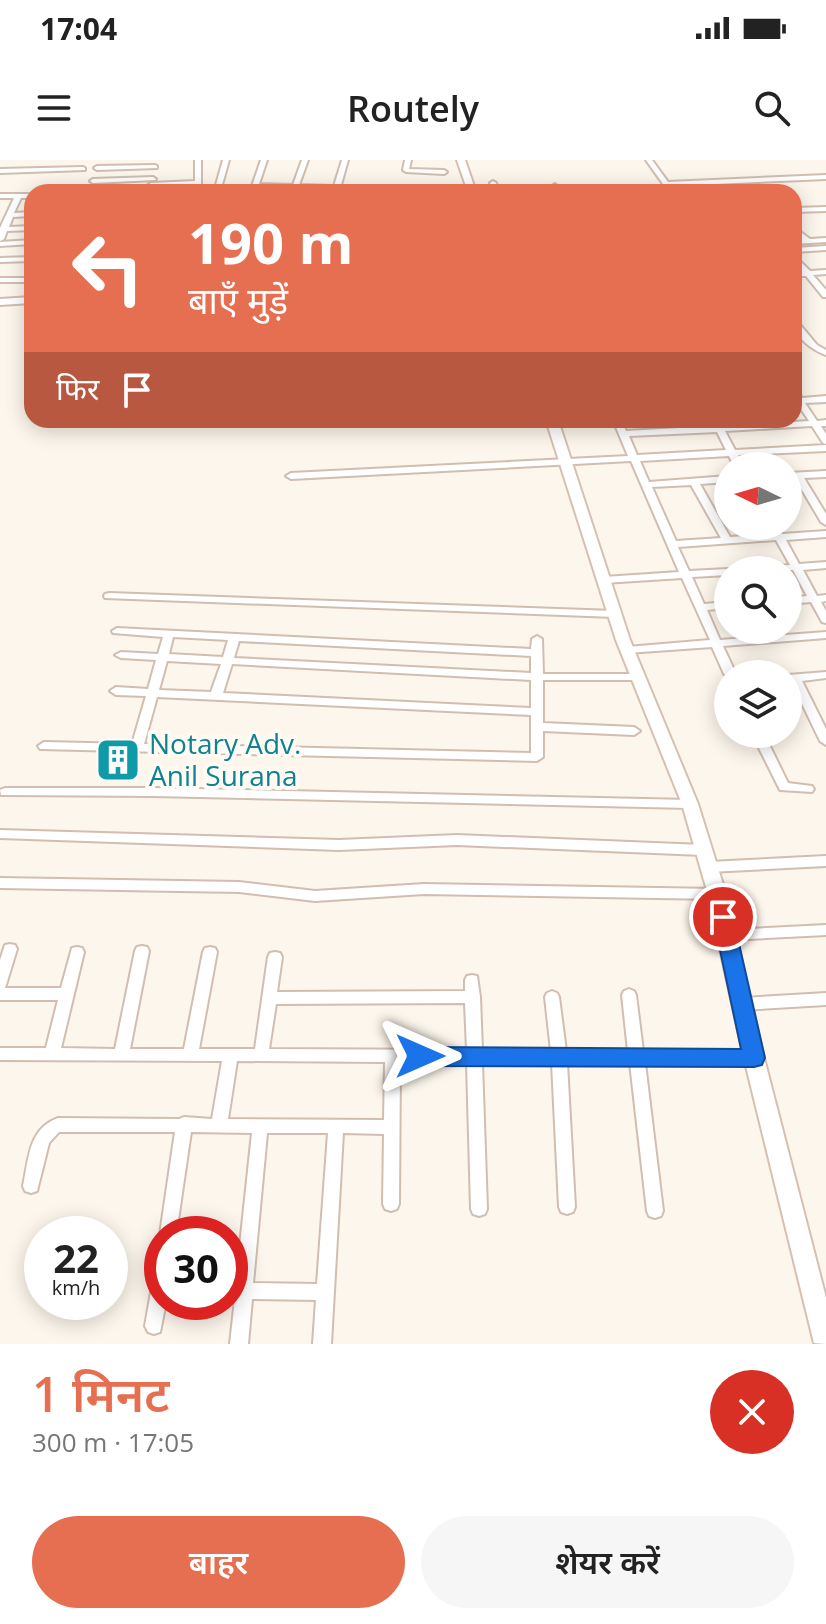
<!DOCTYPE html>
<html lang="hi">
<meta charset="utf-8">
<style>
:root{--surface:#fff;--page:#f6f6f6;--text:#222;--muted:#767676;--accent:#e76f51}
body{margin:0;font-family:"Open Sans","Noto Sans Devanagari",sans-serif;background:var(--page);color:var(--text);height:100vh;display:flex;flex-direction:column;font-size:30px;white-space:nowrap}
*{box-sizing:border-box;margin:0}
p{font-size:26px;color:var(--muted)}
.icon{flex:none;width:44px;height:44px;fill:none;stroke:currentColor;stroke-width:2;stroke-linecap:round;stroke-linejoin:round}
.map{position:relative;height:1184px;overflow:hidden}
.drawer{display:flex;flex-direction:column;background:var(--surface);flex:1}
.drawer>*{flex:none}
.guide{position:absolute;left:24px;top:24px;width:778px;height:244px;border-radius:24px;box-shadow:0 4px 20px #0003;background:#e76f51;color:#fff;overflow:hidden}
.needle{width:52px;rotate:275deg}
.buttons{position:absolute;left:714px;top:292px;display:grid;gap:16px}
.buttons a{display:grid;place-items:center;width:88px;height:88px;border-radius:50%;background:var(--surface);box-shadow:0 4px 20px #0003;font-size:40px}
.speed{position:absolute;left:24px;top:1056px;display:flex;gap:16px;font-size:40px;font-weight:700;text-align:center}
.speed>*{display:grid;place-content:center;width:104px;height:104px;border-radius:50%;background:var(--surface);box-shadow:0 4px 20px #0003;line-height:1}
.speed small{font-size:20px;font-weight:400}
.speed .limit{border:12px solid #d22;background:#fff;color:#111}
.pin{position:absolute;display:grid;place-items:center;width:68px;height:68px;color:#fff;margin:-34px;border:4px solid #fff;border-radius:50%;box-shadow:0 2px 8px #0007}
.me{position:absolute;width:88px;margin:-44px;rotate:90deg;stroke-linejoin:round;filter:drop-shadow(0 0 6px #0008)}
.turn{display:flex;align-items:center;gap:28px;height:168px;padding:0 32px;font-size:36px}
.turn .icon{width:104px;height:104px;stroke-width:2.5}
.turn b{display:block;font-size:56px;line-height:68px}
.then{display:flex;align-items:center;height:76px;padding:0 32px;background:#0003;gap:16px;font-size:30px}
.round{display:grid;place-items:center;flex:none;width:84px;height:84px;border-radius:42px;background:var(--page)}
.headline{display:flex;align-items:center;justify-content:space-between;height:136px;padding:0 32px}
h1{font-size:48px;font-weight:600;line-height:60px;color:var(--accent)}
.cta{display:flex;gap:16px;margin-top:auto;padding:16px 32px}
.cta a{flex:1;height:92px;border-radius:48px;background:var(--accent);color:#fff;font-size:32px;font-weight:600;line-height:92px;text-align:center}
.cta a+a{background:var(--page);color:var(--text)}
.status{display:flex;justify-content:space-between;align-items:center;height:56px;padding:0 40px;background:var(--surface);direction:ltr}
.status svg{height:22px;fill:currentColor}
header{display:flex;justify-content:space-between;align-items:center;height:104px;padding:0 32px;background:var(--surface);font-size:36px;font-weight:600}
.map>svg:first-child{display:block}
.lines{fill:none;stroke-linecap:round;stroke-linejoin:round}
.minor-casing{stroke:#d1beb0;stroke-width:4}
.tertiary-casing{stroke:#d1beb0;stroke-width:4}
.secondary-casing{stroke:#d6c0b0;stroke-width:4}
.minor{fill:#fff;fill-rule:evenodd}
.tertiary{fill:#fff;fill-rule:evenodd}
.secondary{fill:#fff;fill-rule:evenodd}
.wall{fill:#d1b7a8}
.shaded-wall{fill:#aa9588}
.building{fill:#f3d5c3;stroke:#aa9588;stroke-width:2}
.route{fill:#1a73e8;stroke:#114b97;stroke-width:2}
.labels{text-anchor:middle;stroke-width:8;stroke-linejoin:round;paint-order:stroke}
.culture-label{font-size:28px;fill:#0d838f;stroke:#fffaf3;text-anchor:start}
</style>
<div class="status"><b>17:04</b><svg viewBox="0 0 49 12"><path d="M0 12V9h3v3zM5 12V6h3v6zM10 12V3h3v9zM15 12V0h3v12zM26 1h20v11H26zM47 4h2v5h-2z"/></svg></div>
<header><svg class="icon" aria-label="menu" viewBox="0 0 24 24"><path d="M4 6h16M4 12h16M4 18h16"/></svg>Routely<svg class="icon" aria-label="search" viewBox="0 0 24 24"><circle cx="10" cy="10" r="6"/><path d="M15 15l6 6"/></svg></header>
<div class="map">
<svg width="826" height="1184" viewBox="0 0 826 1184">
<rect width="100%" height="100%" fill="#fdf6ec"/>
<g class="lines">
<g class="minor-casing">
<path id="minor" d="M195 0H201V32H195V25L151 27 148 25 151 23 195 21Z
M223 0H229L220 32H214Z
M261 0H267L259 24 293 25 302 0H308L299 25 334 26 342 0H348L339 32H333V30L298 29 297 32H291V29L257 28 256 32H250Z
M405 0H411L409 9 444 10 447 12 444 14 406 12 403 10Z
M646 0H652L668 22 826 15V19L670 26 673 30 670 32 668 31Z
M155 5 157 6V8L97 10 94 8 97 6Z
M83 7 85 8V10L0 13V9Z
M153 17 156 19 155 20 93 23 90 21 93 19Z
M493 21 496 23 500 32H494L490 23Z
M555 24 565 32H558L552 26Z
M411 29 431 32H408Z
M0 34H32V38H21L14 53 32 52V56L13 57 9 67 32 66V70L7 71 4 79 0 81V68L14 38H0Z
M826 47V51L794 52V48Z
M794 67 810 79V83H804L794 73Z
M32 80V84L0 86V82Z
M826 86V90L794 92V88Z
M794 95 810 111 826 110V114L813 115 826 130V137H823L806 116H794V112L802 111 794 102Z
M32 97V101L0 102V98Z
M0 118H32V122H0Z
M794 161H797L817 185 826 190V195C812 190 794 177 794 161Z
M794 229 797 230 802 238 826 236V242L805 243 817 261 826 260V266H821L826 274V284L823 283 812 266 725 271 735 290 826 285V291L738 295 744 306H734L729 296 640 301 649 322 728 316V322L700 324 730 377 773 374 768 366H778L782 374 826 371V377L786 380 799 404 826 402V408L803 410 817 436 826 435V441L821 442 826 451V463L822 462 811 442 788 444V438L807 436 793 410H751L756 407 790 405 776 380 678 387 689 411 728 409 732 410H728V415L692 417 704 444 728 442V448L707 450 720 480 826 472V478L723 486 736 514H728V517L724 514 712 487 627 493 621 490 627 487 710 480 682 418 604 423 599 420 604 417 679 412 631 301 291 319 286 316 291 313 628 296 613 260H621L626 271 714 266 711 260H719L723 266 809 261 797 243 794 244ZM717 272 726 290 637 295 629 276ZM691 325 721 378 676 381 652 327Z
M826 311V317L804 318 826 354V365L821 362 795 318 788 319V313Z
M109 433 615 451 620 454 615 457 105 438 104 436 105 434Z
M117 468 531 489 532 479 537 476 542 479 543 514H639L645 517 639 520H543V563L634 567 640 571 634 575 543 571V597L537 601 40 589 38 586 44 582 132 584 146 536 116 535 110 531 116 527 148 529 156 500 121 498 115 495 121 492 158 494 163 477 113 473 112 471ZM173 477 228 480 223 497 169 494ZM239 481 531 496V513L234 498ZM167 501 221 504 211 532 159 530ZM232 504 531 520V548L223 533ZM157 537 531 555V593L144 584Z
M826 512V518L802 521 826 569V585L820 581 791 521H788V515Z
M752 574H764L788 623 812 626 814 629 812 632 780 630Z
M5 628H153L690 640 696 644 690 648 153 636 1 635 0 630Z
M0 670 339 680 457 675 703 685 708 687 709 690 708 693 703 695 457 685 339 690 0 678Z
M826 696V706L709 712 704 710 702 707 704 704 709 702Z
M0 718 239 722 315 731 424 724 717 729 722 731 724 734 722 737 717 739 424 734 315 741 239 732 0 728Z
M826 765V775L728 780 723 779 721 775 723 771 728 770Z
M10 784 15 785 17 789 5 828H61L72 788 77 787 82 788 84 792 61 888 115 889 135 791 137 787 142 786 147 787 149 791 130 889H184L203 792 205 788 210 787 215 788 217 792 199 889H255L268 797 270 793 275 792 280 793 282 797 277 832 465 831V820L467 816 472 815 477 816 480 837 482 890 551 891 545 837 547 833 552 831 557 833 559 837 566 891H628L622 835 624 831 629 829 634 831 636 835 643 891 754 892 759 894 761 898 759 902 754 904 645 903 663 1051 661 1056 655 1058 649 1056 647 1051 630 903H567L575 1047 573 1052 567 1054 561 1052 559 1047 552 903H482L487 1049 485 1054 479 1056 473 1054 471 1049 467 903 400 902 399 1044 397 1049 391 1051 385 1049 383 1044 384 974 343 973 331 1184H313L316 1140 252 1139 248 1184H230L235 1139H230V1123H236L252 973 191 972 176 1074H162V1079L160 1074 175 972H59L49 983 37 1031 31 1033 25 1031 23 1026C29 999 28 969 58 958L179 959 184 957 212 959 222 901 0 900V888H46L58 840H0V800L5 785ZM465 843 467 890 269 889 276 844ZM237 901 385 902 384 960 228 959ZM267 973H328L317 1124 253 1123Z
M826 833V845L742 850 737 848 735 844 737 840 742 838Z
M162 1107V1142H166L160 1172 154 1174 148 1172 145 1166 154 1115 156 1109Z"/>
</g>
<g class="tertiary-casing">
<path id="tertiary" d="M826 78V82L794 84V80Z
M32 137V143L0 145V139Z"/>
</g>
<g class="secondary-casing">
<path id="secondary" d="M457 0H465L476 32H468Z
M546 260H558L630 480 698 644 726 734 764 898 826 1138V1184L814 1183 744 898 708 734 682 644 616 480Z"/>
</g>
<use href="#minor" class="minor"/>
<use href="#tertiary" class="tertiary"/>
<use href="#secondary" class="secondary"/>
</g>
<path class="wall" d="M127 594 122 609H108L106 599Z"/>
<path class="shaded-wall" d="M125 585 127 594 122 609 121 600Z"/>
<path class="building" d="M111 584 125 585 121 600 106 599Z"/>
<path class="route" d="M723 749 730 751 733 757 765 898 762 905 754 907 420 906 412 903 409 896 412 890 420 887 741 889 713 757 716 751Z"/>
<defs>
<g id="building-square" transform="scale(2.3)"><rect x="-9" y="-9" width="18" height="18" rx="4" fill="#0f9aa8" stroke="#fffaf3"/><path d="M-4-6H4V6H1V3H-1V6H-4ZM-2.5-4.3h1.7v1.8h-1.7ZM.8-4.3h1.7v1.8H.8ZM-2.5-1h1.7V.8h-1.7ZM.8-1h1.7V.8H.8Z" fill="#fff"/></g>
</defs>
<g fill-rule="evenodd">
<use href="#building-square" x="118" y="600"/>
</g>
<g class="labels">
<g class="culture-label">
<text x="149" y="594">Notary Adv.<tspan x="149" dy="32">Anil Surana</tspan></text>
</g>
</g>
</svg>
<div class="buttons">
<a><svg class="needle" viewBox="-14 -14 28 28"><path d="M0-13l5 13h-10z" fill="#e53935"/><path d="M0 13l5-13h-10z" fill="#767676"/></svg></a>
<a><svg class="icon" aria-label="search" viewBox="0 0 24 24"><circle cx="10" cy="10" r="6"/><path d="M15 15l6 6"/></svg></a>
<a><svg class="icon" aria-label="layers" viewBox="0 0 24 24"><path d="M12 4l9 5-9 5-9-5zM3 14l9 5 9-5"/></svg></a>
</div>
<div class="speed"><div>22<small>km/h</small></div><div class="limit">30</div></div>
<div class="pin" style="left:723px;top:757px;background:#d93025"><svg class="icon" aria-label="arrive" viewBox="0 0 24 24"><path d="M6 21V4h12l-3 4 3 4H6"/></svg></div>
<svg class="me" style="left:420px;top:896px" viewBox="-20 -20 40 40"><path d="M0-17L14 15 0 8-14 15z" fill="#1a73e8" stroke="#fff" stroke-width="4"/></svg>
<div class="guide">
<div class="turn"><svg class="icon" aria-label="left" viewBox="0 0 24 24"><path d="M17 20v-9H6M10 6l-5 5 5 5"/></svg><div><b>190 m</b>बाएँ मुड़ें</div></div>
<div class="then">फिर<svg class="icon" aria-label="arrive" viewBox="0 0 24 24"><path d="M6 21V4h12l-3 4 3 4H6"/></svg></div>
</div>
</div>
<section class="drawer">
<div class="headline"><div><h1>1 मिनट</h1><p>300 m · 17:05</p></div><a class="round" style="background:#d93025;color:#fff"><svg class="icon" aria-label="close" viewBox="0 0 24 24"><path d="M6 6l12 12M18 6L6 18"/></svg></a></div>
<div class="cta"><a>बाहर</a><a>शेयर करें</a></div>
</section>
